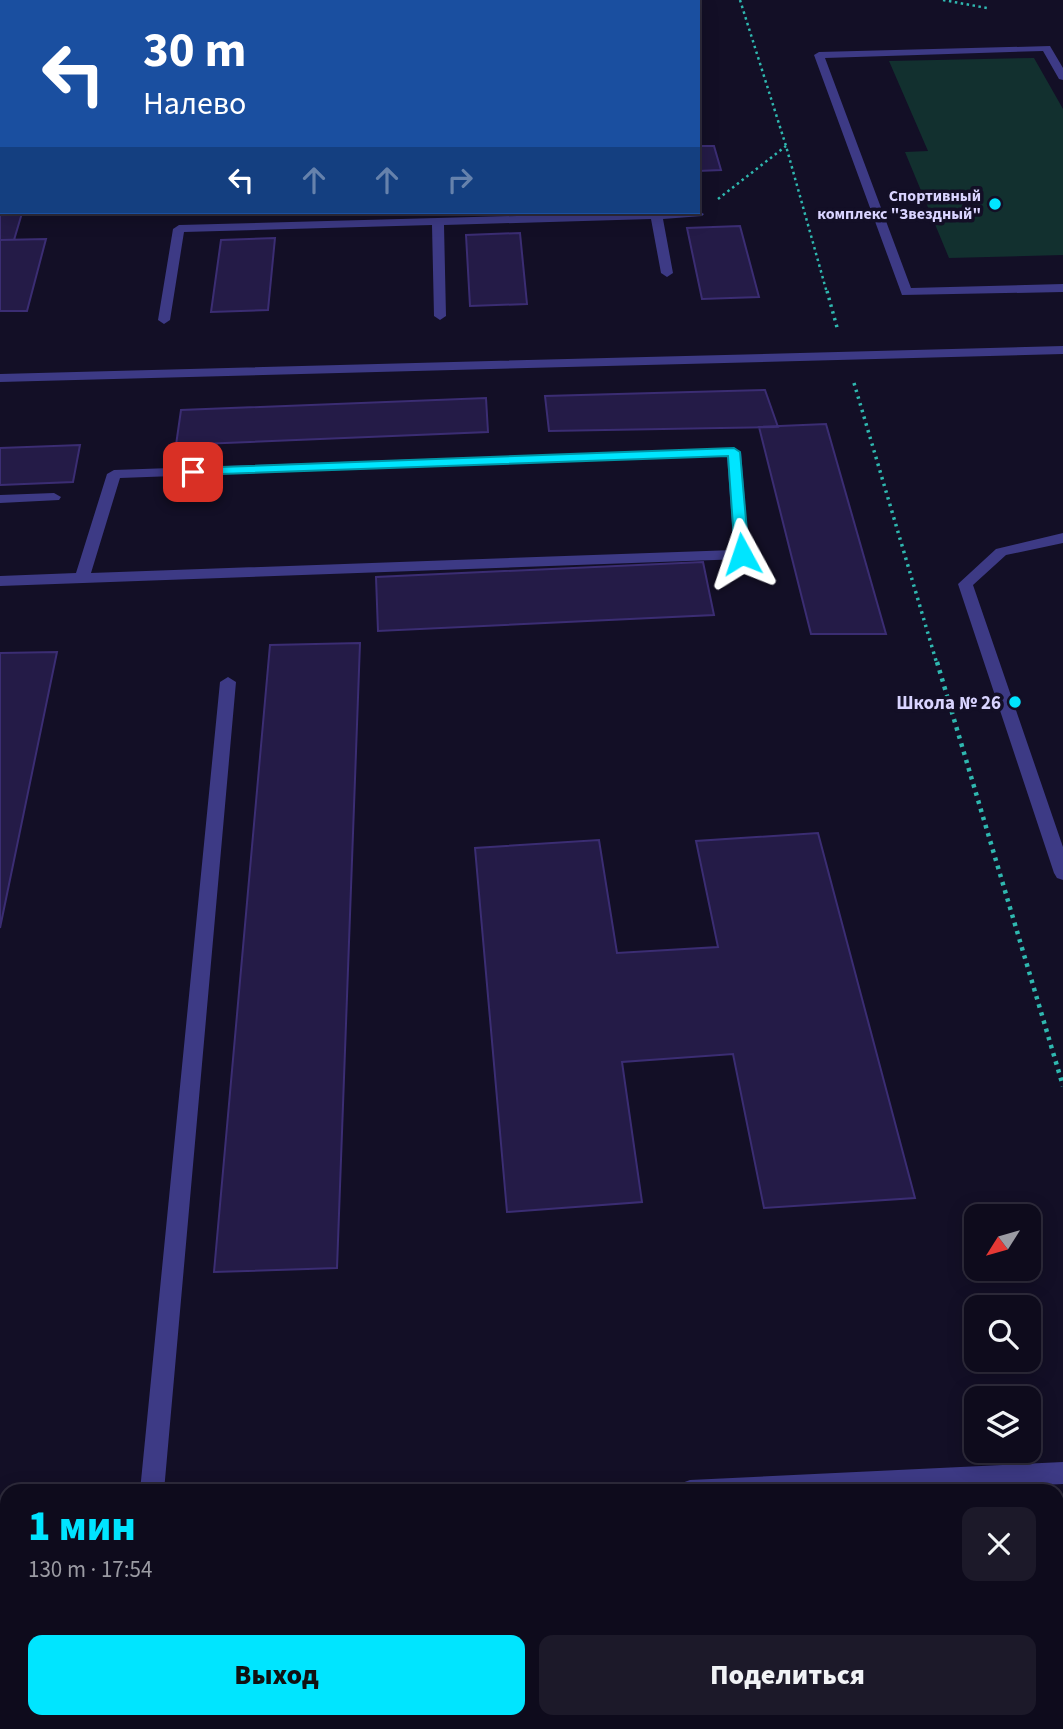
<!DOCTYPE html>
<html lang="ru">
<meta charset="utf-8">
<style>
:root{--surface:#0e0b1c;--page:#1c1929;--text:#f1f3f6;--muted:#9b9ba3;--line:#2e2b3b;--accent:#00e5ff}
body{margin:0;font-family:"Source Sans 3",sans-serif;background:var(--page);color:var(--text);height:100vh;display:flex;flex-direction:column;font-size:26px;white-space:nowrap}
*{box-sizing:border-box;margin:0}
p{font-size:23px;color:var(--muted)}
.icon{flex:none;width:38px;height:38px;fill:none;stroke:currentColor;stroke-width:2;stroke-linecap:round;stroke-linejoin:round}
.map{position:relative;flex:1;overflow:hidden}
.details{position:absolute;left:0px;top:1484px;width:1064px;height:245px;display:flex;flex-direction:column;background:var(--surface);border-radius:21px 21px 0 0;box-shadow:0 4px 18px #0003,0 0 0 2px var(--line)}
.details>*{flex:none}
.hud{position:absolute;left:0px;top:0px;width:700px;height:214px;box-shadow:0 4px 18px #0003,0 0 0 2px var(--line);background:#1a4fa0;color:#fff;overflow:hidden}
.needle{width:46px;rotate:233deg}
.tools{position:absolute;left:964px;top:1204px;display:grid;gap:14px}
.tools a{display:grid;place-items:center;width:77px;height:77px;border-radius:14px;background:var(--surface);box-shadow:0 4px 18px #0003,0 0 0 2px var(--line);font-size:35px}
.pin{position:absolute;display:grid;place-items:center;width:60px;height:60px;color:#fff;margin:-30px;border-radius:14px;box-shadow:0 4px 10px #0006}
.me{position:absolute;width:77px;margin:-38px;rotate:355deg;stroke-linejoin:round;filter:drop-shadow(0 0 5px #0008)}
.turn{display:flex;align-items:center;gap:24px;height:147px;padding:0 28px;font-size:32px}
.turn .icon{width:91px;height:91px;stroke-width:2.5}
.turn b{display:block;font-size:49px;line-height:60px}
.lanes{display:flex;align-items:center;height:66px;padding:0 28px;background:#0003;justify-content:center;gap:35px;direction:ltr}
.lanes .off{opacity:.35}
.round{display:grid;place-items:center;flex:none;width:74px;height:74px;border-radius:14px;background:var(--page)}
.head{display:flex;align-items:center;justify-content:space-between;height:119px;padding:0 28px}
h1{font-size:42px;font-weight:800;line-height:52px;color:var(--accent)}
.primary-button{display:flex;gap:14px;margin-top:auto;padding:14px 28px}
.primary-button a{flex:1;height:80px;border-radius:14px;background:var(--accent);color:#111;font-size:28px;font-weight:800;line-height:80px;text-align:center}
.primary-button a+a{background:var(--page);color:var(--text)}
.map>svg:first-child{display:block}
.green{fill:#12302f}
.building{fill:#241b47;stroke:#3b2d73;stroke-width:2}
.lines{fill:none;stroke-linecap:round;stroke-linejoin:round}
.path-far2{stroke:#2fb8b0;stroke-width:2.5;stroke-dasharray:2.5 3.5;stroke-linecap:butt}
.path-far1{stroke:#2fb8b0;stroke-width:3.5;stroke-dasharray:2.5 4.5;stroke-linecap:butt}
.path{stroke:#2fb8b0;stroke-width:4.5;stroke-dasharray:3.5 5;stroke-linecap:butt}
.minor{fill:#3d3a85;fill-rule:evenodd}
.route{fill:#00e5ff;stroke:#0095a6;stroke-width:2}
.poi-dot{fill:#00e5ff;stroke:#130f26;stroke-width:2.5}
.labels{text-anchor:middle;stroke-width:7;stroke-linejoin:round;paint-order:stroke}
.far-poi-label{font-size:16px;font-weight:bold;fill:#d9d4ff;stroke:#130f26;text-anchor:end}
.poi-label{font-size:19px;font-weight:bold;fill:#d9d4ff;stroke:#130f26;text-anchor:end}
</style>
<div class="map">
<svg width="1063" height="1729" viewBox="0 0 1063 1729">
<rect width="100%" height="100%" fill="#130f26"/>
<path class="green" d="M1034 58 1063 109V255L949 258 905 152 928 151 889 61Z"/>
<path class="building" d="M698 146H714L721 170 698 171Z
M0 213H22L14 240H0Z
M740 226 759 297 702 299 687 228Z
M520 233 527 304 470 306 466 235Z
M275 238 268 310 211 312 221 240Z
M46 239 27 311H0V240Z
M765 390 778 427 549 431 545 396Z
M486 398 488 432 176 445 181 410Z
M826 424 886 634H811L759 427Z
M80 445 73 482 0 485V448Z
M703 562 714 615 378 631 376 577Z
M360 643 337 1268 214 1272 270 645Z
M57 652 0 928V653Z
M818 833 915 1198 764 1208 733 1054 622 1062 642 1202 507 1212 475 848 599 840 617 953 718 947 696 841Z
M1057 1608 1063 1633V1696L1057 1697Z
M7 1629V1722H36L35 1729H0V1630Z
M216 1722H576L443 1729H215Z"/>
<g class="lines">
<path class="path-far2" d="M740 0 786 146 827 293
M943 0 987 8
M718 199 786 146"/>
<path class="path-far1" d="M827 291 838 331
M854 383 937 664"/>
<path class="path" d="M937 662 1063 1086"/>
<path class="minor" d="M43 0H53V2H43Z
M266 0H276V2H266Z
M1050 46 1063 68V80L1059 79 1043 51 825 58 911 288 1063 284V292L902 295 814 55 819 52Z
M0 160H2L0 172Z
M698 211 704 214 702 216 663 219 673 273 667 277 661 273 651 219 444 225 446 316 440 320 434 316 432 225 184 232 170 320 164 324 158 320 173 229 179 225Z
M1063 346V354L0 382V374Z
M734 448 741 452 749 554 742 559 0 586V576L76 573 107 474 114 470ZM727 456 734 550 91 573 120 478Z
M54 493 61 497 59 500 0 503V495Z
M1063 533V543L1006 555 973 585 1063 847V880L1057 878 1054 873 958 584 996 549Z
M228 677 236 682 164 1491H140L220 682Z
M1063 1462V1484L923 1491H678L682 1483 690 1480Z
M7 1514V1538L0 1539V1515Z
M117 1722H143L142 1729H116Z"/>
</g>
<path class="route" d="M734 448 740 452 749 554 742 558 735 554 728 456 193 475 186 472 193 468Z"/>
<g class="poi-dot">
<circle cx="995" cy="204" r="7"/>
<circle cx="1015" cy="702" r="7"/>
</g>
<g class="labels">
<g class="far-poi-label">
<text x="981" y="201">Спортивный<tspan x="981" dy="18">комплекс "Звездный"</tspan></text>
</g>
<g class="poi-label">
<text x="1001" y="709">Школа № 26</text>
</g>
</g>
</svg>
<div class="tools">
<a><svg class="needle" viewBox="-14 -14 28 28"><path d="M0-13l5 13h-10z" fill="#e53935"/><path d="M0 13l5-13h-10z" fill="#9b9ba3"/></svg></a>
<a><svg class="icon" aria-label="search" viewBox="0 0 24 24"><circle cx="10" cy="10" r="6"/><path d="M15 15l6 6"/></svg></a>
<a><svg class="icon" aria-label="layers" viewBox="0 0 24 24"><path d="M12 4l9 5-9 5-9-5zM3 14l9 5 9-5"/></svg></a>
</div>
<div class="pin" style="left:193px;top:472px;background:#d93025"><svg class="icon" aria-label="arrive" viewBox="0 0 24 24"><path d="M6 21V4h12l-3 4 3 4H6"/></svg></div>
<svg class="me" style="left:742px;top:554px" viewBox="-20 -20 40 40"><path d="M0-17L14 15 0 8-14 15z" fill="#00e5ff" stroke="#fff" stroke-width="4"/></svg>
<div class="hud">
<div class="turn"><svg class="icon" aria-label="left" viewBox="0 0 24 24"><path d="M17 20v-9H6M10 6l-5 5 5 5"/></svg><div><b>30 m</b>Налево</div></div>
<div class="lanes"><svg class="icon" aria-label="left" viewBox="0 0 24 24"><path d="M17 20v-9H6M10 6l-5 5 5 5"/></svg><svg class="icon off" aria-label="ahead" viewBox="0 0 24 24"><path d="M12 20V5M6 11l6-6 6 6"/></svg><svg class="icon off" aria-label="ahead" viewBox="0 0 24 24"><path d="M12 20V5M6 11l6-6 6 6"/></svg><svg class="icon off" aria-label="right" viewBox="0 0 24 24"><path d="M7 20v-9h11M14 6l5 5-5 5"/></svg></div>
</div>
<section class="details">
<div class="head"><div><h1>1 мин</h1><p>130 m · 17:54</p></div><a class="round"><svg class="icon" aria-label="close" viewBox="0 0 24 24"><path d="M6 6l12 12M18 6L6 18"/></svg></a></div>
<div class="primary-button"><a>Выход</a><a>Поделиться</a></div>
</section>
</div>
